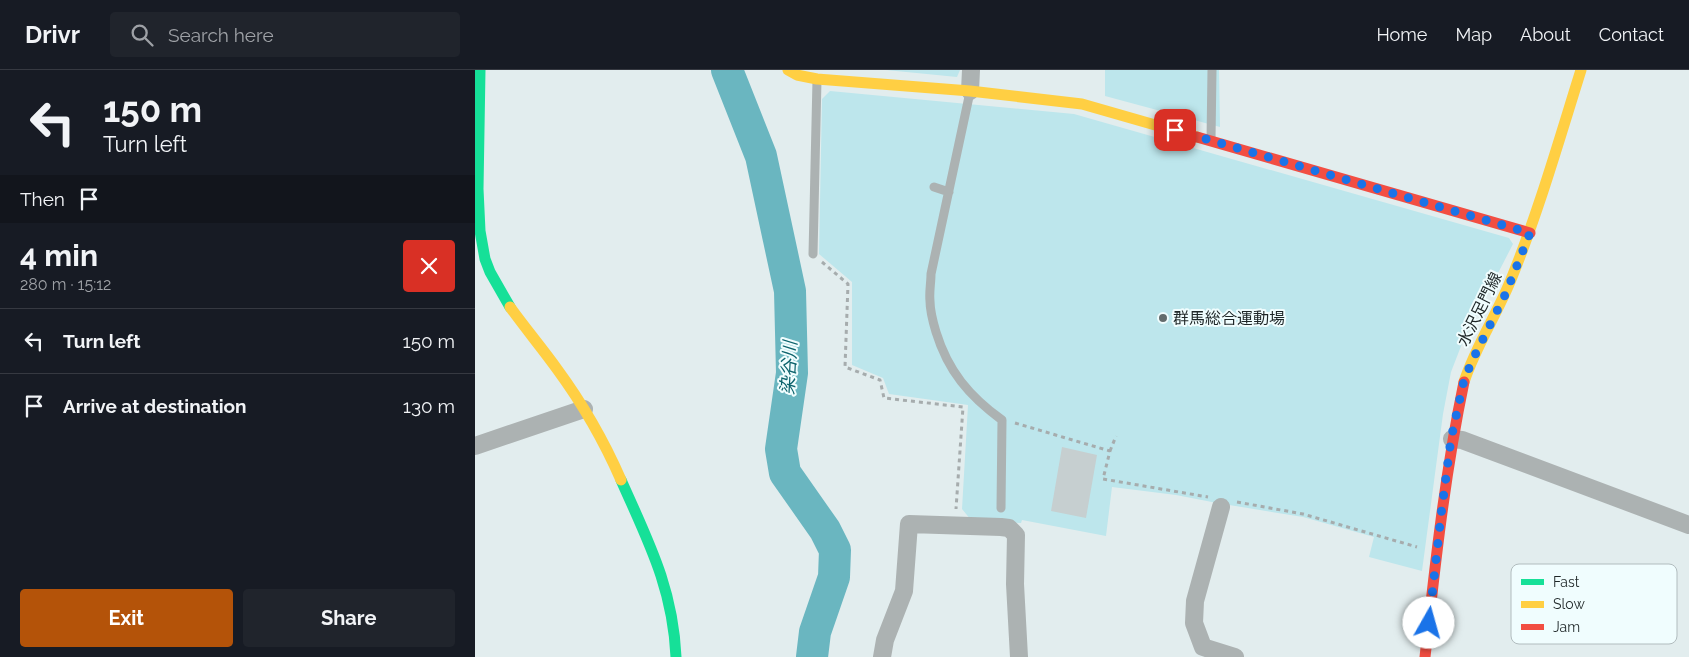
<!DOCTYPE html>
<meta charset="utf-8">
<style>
:root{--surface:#171b24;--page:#20242c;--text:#f1f3f6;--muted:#9ea1a6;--line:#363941;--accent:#b45309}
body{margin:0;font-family:Raleway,"Noto Sans JP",sans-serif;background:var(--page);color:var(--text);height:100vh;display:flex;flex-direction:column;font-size:19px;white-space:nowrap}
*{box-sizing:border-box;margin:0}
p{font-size:16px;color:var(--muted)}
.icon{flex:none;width:28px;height:28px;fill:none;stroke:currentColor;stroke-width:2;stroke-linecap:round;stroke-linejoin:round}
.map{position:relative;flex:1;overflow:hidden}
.details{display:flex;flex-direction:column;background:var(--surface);width:475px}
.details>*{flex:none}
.banner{background:#171b24;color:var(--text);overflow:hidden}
.pin{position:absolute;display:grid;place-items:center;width:42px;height:42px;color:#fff;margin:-21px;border-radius:10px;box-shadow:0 2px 8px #0006}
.me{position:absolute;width:55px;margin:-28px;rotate:7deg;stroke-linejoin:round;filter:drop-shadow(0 0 4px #0008)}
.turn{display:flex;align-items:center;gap:18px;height:105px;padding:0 20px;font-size:22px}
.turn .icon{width:65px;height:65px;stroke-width:2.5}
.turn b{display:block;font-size:35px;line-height:42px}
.then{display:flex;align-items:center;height:48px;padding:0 20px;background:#0003;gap:10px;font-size:19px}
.round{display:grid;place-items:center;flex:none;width:52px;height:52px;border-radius:5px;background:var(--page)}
.headline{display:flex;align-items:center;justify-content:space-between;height:85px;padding:0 20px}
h1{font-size:30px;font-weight:700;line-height:38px}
.cta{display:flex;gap:10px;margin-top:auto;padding:10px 20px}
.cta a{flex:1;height:58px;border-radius:5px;background:var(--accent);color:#fff;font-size:20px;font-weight:700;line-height:58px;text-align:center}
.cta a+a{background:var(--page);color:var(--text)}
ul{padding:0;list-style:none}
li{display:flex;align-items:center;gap:15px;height:65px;padding:0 20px;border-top:1px solid var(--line)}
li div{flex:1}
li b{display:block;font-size:19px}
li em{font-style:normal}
header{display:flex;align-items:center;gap:30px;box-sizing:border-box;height:70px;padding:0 25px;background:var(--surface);border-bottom:1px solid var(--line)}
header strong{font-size:24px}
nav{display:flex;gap:28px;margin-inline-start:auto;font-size:18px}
.search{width:350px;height:45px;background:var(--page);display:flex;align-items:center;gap:12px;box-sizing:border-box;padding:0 18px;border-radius:5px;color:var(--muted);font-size:19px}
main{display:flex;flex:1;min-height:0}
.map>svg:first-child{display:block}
.green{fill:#bde6ec}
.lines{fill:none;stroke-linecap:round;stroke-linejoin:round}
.river{stroke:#6ab6c0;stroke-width:32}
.building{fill:#c6cfd0}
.path{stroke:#a6acad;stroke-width:3;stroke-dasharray:4 4;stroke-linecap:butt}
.lane{stroke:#acb2b2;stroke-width:9}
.street{stroke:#acb2b2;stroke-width:18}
.fast{stroke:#16e098;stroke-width:11}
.slow{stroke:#ffcf43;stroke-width:11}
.jam{stroke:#f24e42;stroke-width:11}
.route{stroke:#1a73e8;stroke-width:9;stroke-dasharray:0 16.2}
.poi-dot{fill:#636c6d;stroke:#f0fdfe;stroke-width:2}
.labels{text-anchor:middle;stroke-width:4;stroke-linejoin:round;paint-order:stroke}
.street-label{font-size:16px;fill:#1e2627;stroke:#f0fdfe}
.poi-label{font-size:16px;fill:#1e2627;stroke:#f0fdfe;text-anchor:start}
.water-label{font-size:18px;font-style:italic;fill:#0c636c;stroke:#f0fdfe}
.key{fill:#f0fdfe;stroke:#b1bcbe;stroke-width:1}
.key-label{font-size:14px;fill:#1e2627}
</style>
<header>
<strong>Drivr</strong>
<div class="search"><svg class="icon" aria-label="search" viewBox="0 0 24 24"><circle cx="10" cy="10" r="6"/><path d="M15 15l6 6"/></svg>Search here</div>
<nav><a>Home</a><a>Map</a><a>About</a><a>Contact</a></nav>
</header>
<main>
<section class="details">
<div class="banner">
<div class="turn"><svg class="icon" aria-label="left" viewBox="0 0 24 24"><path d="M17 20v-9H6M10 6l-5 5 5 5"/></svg><div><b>150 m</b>Turn left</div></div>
<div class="then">Then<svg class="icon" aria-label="arrive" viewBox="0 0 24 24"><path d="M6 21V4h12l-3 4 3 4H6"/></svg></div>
</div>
<div class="headline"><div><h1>4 min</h1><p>280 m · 15:12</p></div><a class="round" style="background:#d93025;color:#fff"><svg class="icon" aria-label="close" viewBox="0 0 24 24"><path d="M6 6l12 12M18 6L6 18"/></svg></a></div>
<ul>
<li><svg class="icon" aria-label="left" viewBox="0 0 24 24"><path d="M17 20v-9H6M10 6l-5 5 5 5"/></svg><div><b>Turn left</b></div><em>150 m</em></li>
<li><svg class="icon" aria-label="arrive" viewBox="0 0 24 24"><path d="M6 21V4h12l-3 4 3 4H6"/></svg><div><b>Arrive at destination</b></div><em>130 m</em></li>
</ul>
<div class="cta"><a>Exit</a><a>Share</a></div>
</section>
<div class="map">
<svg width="1214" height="587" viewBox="0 0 1214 587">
<rect width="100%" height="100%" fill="#e2edee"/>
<path class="green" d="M411 0H485L482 7Z
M630 0H744L745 57 630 26Z
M355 21 599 44 1034 168 1038 174 988 271 976 302 968 344 947 501 894 487 899 467 828 447 742 433 701 425 637 417 631 466 547 450 546 453 496 450 487 439 493 335 414 324 408 308 377 295V212L344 184 347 29Z"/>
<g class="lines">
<path class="river" d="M252 0 286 86 315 221 317 303 306 379 310 403 350 460 360 480 359 507 340 562 337 587"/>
</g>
<path class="building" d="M587 377 622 385 611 448 576 441Z"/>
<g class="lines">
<path class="path" d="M347 192 373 214 370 297 405 310 409 328 488 337 481 439
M540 353 635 381 628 409 733 427
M635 381 641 366
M762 432 828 444 942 477"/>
<path class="lane" d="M495 22 456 204C456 213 454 222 455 231 455 241 458 252 461 262 473 301 494 326 527 350L526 438
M736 70 737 0
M459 117 474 122
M338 184 342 10"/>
<path class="street" d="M495 21 496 0
M977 369 987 370 1214 455
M0 376 109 339
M746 437 720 531 719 553 728 577 760 587
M407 587 410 570 429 521 434 454 526 457 534 458 541 465 540 514 544 587"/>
<path class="fast" d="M5 0 3 119 5 161 10 189 15 202 35 237
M146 410C173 471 198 518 201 587"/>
<path class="slow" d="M313 0 322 5 342 9 495 21 607 34 722 67
M35 237C50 258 67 278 82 299 107 333 129 371 146 410
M989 312C1001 275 1023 243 1037 207 1064 140 1084 70 1106 0"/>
<path class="jam" d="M722 67 1055 163
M950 587C960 495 970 403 989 312"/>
</g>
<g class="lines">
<path class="route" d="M700 60 1055 163 1031 223 998 289 989 310 976 369 966 445 954 553"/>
</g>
<circle class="poi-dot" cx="688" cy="248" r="5"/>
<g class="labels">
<g class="street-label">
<text transform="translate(1004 239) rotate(-64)" y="6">水沢足門線</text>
</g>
<g class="poi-label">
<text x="698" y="254">群馬総合運動場</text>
</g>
<g class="water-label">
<text transform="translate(314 298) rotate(-87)" y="6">染谷川</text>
</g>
</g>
<rect x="1036" y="494" width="166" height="80" rx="8" class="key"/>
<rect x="1046" y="509" width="23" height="6" fill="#16e098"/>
<rect x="1046" y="531" width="23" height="7" fill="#ffcf43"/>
<rect x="1046" y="554" width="23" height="6" fill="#f24e42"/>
<g class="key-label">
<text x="1078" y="517">Fast</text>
<text x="1078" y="539">Slow</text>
<text x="1078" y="562">Jam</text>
</g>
</svg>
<div class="pin" style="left:700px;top:60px;background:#d93025"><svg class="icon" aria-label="arrive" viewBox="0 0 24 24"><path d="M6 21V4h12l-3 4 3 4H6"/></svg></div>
<svg class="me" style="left:954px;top:553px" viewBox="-20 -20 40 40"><circle r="19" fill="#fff"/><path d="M0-13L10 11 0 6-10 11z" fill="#1a73e8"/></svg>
</div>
</main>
